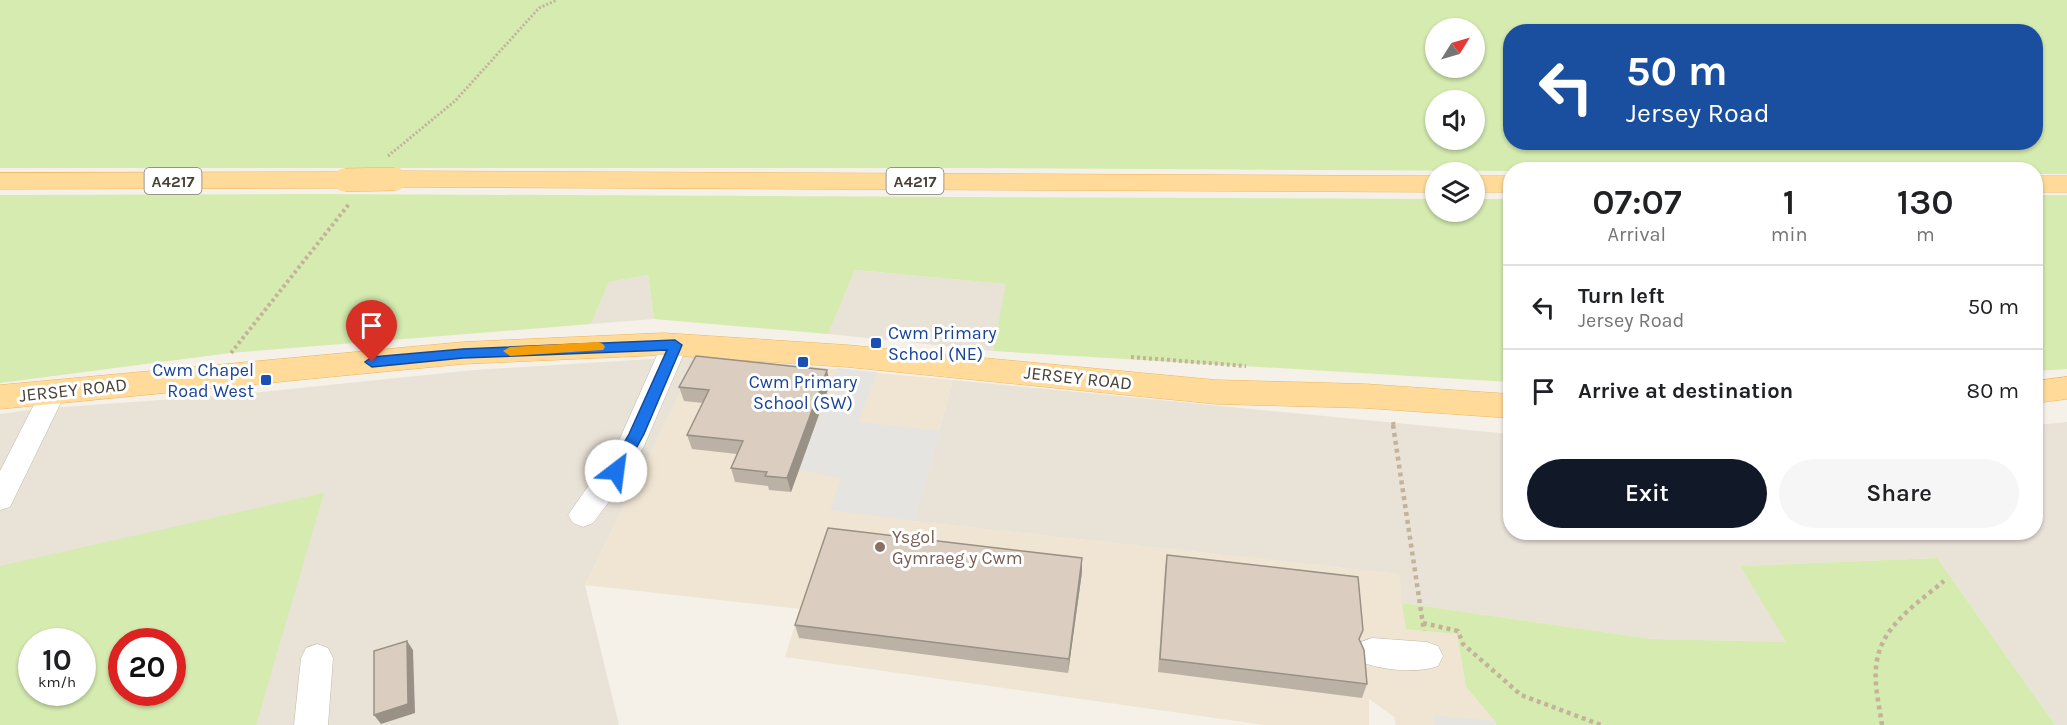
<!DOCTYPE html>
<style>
:root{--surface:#fff;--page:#f6f6f6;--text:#202124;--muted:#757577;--line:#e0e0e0;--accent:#111827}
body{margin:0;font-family:Karla,sans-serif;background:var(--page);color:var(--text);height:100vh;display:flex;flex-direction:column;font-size:22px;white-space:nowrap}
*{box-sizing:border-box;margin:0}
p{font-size:20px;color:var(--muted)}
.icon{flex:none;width:33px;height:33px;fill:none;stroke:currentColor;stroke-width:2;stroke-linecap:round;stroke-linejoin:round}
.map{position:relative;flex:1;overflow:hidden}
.sheet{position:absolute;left:1503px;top:162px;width:540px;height:378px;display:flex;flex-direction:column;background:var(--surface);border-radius:24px;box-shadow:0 2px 4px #0004}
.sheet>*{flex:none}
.banner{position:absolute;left:1503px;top:24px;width:540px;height:126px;border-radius:24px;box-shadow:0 2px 4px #0004;background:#1a4fa0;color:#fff;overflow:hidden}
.needle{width:39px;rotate:53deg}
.tools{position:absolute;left:1425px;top:18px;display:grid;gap:12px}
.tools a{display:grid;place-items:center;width:60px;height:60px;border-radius:50%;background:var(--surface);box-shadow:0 2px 4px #0004;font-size:30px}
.speed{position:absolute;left:18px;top:628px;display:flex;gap:12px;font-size:30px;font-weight:700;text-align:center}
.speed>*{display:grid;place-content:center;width:78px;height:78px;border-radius:50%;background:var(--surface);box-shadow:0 2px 4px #0004;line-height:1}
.speed small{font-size:15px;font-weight:400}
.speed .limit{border:9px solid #d22;background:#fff;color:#111}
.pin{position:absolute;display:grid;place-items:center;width:51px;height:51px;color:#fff;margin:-62px -26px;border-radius:50% 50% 50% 0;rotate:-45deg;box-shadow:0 0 6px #0007}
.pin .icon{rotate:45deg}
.me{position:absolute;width:66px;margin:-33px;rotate:30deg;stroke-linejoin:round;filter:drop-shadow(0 0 4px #0008)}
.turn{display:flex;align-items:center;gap:21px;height:126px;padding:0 24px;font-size:27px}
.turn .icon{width:78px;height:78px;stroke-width:2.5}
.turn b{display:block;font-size:42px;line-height:51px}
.eta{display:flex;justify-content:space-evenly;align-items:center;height:102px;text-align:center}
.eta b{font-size:36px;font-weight:600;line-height:42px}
.action{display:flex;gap:12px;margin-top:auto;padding:12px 24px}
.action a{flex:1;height:69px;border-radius:36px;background:var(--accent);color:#fff;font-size:24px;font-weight:600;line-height:69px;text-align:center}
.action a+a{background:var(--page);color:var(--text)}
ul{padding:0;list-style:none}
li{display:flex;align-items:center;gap:18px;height:84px;padding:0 24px;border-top:2px solid var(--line)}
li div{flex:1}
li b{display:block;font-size:22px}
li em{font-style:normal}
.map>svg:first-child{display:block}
.residential{fill:#e9e2d7;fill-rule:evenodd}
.education{fill:#efe5d2}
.green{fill:#d5ebb0;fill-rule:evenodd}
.parking{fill:#e6e4e1}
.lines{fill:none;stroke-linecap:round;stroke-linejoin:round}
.minor-casing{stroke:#c1b8ab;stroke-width:1}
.major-casing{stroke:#ebb761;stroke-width:1}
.path-far2{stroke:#c4b29b;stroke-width:3;stroke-dasharray:2 2;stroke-linecap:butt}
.path-far1{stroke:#c4b29b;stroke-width:4;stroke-dasharray:3 3;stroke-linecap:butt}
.path{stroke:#c4b29b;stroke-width:4.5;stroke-dasharray:4 4;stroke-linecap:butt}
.minor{fill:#fff;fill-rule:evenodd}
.major{fill:#ffda98;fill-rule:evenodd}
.major-bridge-casing{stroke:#ebb761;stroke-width:24;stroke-linecap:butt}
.major-bridge{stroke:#ffda98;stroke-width:23}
.wall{fill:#bcb1a5}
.shaded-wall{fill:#999086}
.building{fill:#dbcec0;stroke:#999086;stroke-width:1.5}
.route{fill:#1a73e8;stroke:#114b97;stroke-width:1.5}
.slow{fill:#f59e0b}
.transit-dot{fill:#1a4fb4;stroke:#fff;stroke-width:2}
.education-dot{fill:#8d6e63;stroke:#fff;stroke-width:2}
.labels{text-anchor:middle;stroke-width:6;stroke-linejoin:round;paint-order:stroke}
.shield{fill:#fff;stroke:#807a73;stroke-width:1.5}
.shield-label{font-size:16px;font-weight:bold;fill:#4a4137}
.transit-label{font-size:18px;fill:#164399;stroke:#fff;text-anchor:start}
.street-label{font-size:18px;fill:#4a4137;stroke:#fff}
.education-label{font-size:18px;fill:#785e54;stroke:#fff;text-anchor:start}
</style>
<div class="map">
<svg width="2067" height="725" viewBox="0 0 2067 725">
<rect width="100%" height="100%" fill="#f5f1e9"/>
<path class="residential" d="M855 270 1007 284 993 351 828 334Z
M648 275 654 319 591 324 609 282Z
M698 356 585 585 619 725H0V414L36 409 243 394 474 370ZM32 642H82V693H32ZM122 642H172V693H122Z
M953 380 1510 434V532H2036V425L2067 422V725H2055L1937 558 1740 566 1787 642 1652 639 1402 603 1398 574 914 521Z"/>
<path class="education" d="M698 356 953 380 914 521 1399 574 1406 628 1457 634 1466 687 1495 721 1496 725H1396L1394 717 1369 699V725H1264L785 657 800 609 585 585Z"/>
<path class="green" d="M0 0H2067V174H2036V170L1510 171 973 168H0ZM1436 28H1474V68H1436ZM1510 32H2036V142H1510ZM1436 100H1474V140H1436Z
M312 194 1435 199 1436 212H1474L1475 199H1510V382L993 351 1006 284 855 270 828 334 654 319 648 275 609 282 591 324 230 353 0 383V195Z
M2036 195H2067V369L2036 371Z
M324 493 256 725H0V566ZM32 642H82V693H32ZM122 642H172V693H122Z
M1937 558 2055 725H1496L1495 721 1466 687 1457 634 1406 629 1402 603 1652 639 1786 642 1740 566Z"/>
<path class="parking" d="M837 368 877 372 859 422 940 431 914 521 830 510 841 478 799 470 800 461Z
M1433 715 1495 721 1496 725H1434Z"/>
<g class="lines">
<g class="minor-casing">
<path id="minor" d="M675 335 684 338 688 344 644 446 626 479 593 523 583 527 573 523 568 515 617 445 662 344 666 338Z
M54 381 63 383 67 390 10 507 0 510V471L45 383Z
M1372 638 1427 642 1438 646 1443 656 1438 666C1417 674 1382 670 1361 662L1356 652 1361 642Z
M317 644 328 648 333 658 328 725H294L301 658 306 648Z"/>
</g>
<g class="major-casing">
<path id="major" d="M395 171 1436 176V192L395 187 386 185 382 179 386 173Z
M345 172 354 174 358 180 354 186 345 188 0 189V173Z
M1474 176H1510V192H1474Z
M2036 176H2067V192H2036Z
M664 333 847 345 1216 380 1365 384 1510 394V418L1365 408 1216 404 847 367 664 355 463 364 0 409V385L463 342Z
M2067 377V399L2036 403V381Z"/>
</g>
<path class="path-far2" d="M388 156 455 101 539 8 557 0"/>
<path class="path-far1" d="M231 353 349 204
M1131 357 1246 366
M1393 422 1394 427"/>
<path class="path" d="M1393 425 1424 631
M1423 623 1458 631 1463 644 1521 695 1601 725
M1882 725C1879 703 1872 678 1878 656 1885 624 1920 601 1944 581"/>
<use href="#minor" class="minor"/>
<use href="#major" class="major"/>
<g class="major-bridge-casing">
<path id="major-bridge" d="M345 180 395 179"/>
</g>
<use href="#major-bridge" class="major-bridge"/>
</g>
<path class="wall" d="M830 384 791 492 769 490 768 486 735 482 731 468 737 454 692 449 687 435 703 403 684 401 679 387Z
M1167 555 1359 640 1367 684 1362 698 1158 672 1165 569Z
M1082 572 1068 673 799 638 795 625Z"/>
<path class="shaded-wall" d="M827 370 830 384 791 492 787 478Z
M1082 558V572L1068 673 1069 659Z
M407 641 413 650 415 713 381 724 374 715Z"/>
<path class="building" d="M696 356 827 370 787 478 765 476 767 472 731 468 743 441 687 435 709 390 679 387Z
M828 528 1082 558 1069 659 795 625Z
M1167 555 1358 577 1363 630 1359 639 1364 650 1367 684 1160 659Z
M407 641 408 704 374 715V651Z"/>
<path class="route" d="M675 340 682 345 644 434 621 476H610L608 471 629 434 667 350 463 358 372 367 365 362 372 357 463 349Z"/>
<path class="slow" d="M598 342 603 344 605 347 603 350 510 356 503 351 510 347Z"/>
<g class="transit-dot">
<rect x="870" y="337" width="12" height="12" rx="3"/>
<rect x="797" y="356" width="12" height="12" rx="3"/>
<rect x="260" y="374" width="12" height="12" rx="3"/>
</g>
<circle class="education-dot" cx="880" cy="547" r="6"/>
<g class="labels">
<g class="shield">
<rect x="144.5" y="168" width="57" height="26" rx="4.5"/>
<rect x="886.5" y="168" width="57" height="26" rx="4.5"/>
</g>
<g class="shield-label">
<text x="173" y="187">A4217</text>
<text x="915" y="187">A4217</text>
</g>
<g class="transit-label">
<text x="888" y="339">Cwm Primary<tspan x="888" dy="21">School (NE)</tspan></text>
<text x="254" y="376" text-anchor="end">Cwm Chapel<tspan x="254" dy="21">Road West</tspan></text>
<text x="803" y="388" text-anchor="middle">Cwm Primary<tspan x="803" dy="21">School (SW)</tspan></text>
</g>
<g class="street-label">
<text transform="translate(1078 378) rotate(6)" y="6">JERSEY ROAD</text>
<text transform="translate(73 390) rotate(-6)" y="6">JERSEY ROAD</text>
</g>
<g class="education-label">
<text x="892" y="543">Ysgol<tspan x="892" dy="21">Gymraeg y Cwm</tspan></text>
</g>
</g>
</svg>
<div class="tools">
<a><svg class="needle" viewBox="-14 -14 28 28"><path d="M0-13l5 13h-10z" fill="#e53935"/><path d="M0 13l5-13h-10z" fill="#757577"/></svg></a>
<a><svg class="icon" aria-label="sound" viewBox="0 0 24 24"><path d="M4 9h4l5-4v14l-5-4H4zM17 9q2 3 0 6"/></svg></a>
<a><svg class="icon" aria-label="layers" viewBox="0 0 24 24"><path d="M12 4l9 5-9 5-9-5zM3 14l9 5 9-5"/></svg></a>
</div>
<div class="speed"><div>10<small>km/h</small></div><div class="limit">20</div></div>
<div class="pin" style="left:372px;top:362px;background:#d93025"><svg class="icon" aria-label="arrive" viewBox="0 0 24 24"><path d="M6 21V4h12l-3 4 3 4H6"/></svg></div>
<svg class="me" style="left:616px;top:471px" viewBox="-20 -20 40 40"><circle r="19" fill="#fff"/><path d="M0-13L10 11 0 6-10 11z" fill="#1a73e8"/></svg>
<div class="banner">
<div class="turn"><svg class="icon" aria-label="left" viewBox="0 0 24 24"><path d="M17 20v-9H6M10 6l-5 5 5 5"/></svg><div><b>50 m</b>Jersey Road</div></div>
</div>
<section class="sheet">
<div class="eta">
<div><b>07:07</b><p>Arrival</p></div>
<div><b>1</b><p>min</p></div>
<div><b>130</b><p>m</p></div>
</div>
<ul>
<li><svg class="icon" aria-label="left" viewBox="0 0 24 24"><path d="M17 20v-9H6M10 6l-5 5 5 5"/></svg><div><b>Turn left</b><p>Jersey Road</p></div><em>50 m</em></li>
<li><svg class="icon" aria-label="arrive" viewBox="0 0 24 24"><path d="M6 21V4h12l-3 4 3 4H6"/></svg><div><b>Arrive at destination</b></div><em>80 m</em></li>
</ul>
<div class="action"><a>Exit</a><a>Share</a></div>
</section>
</div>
